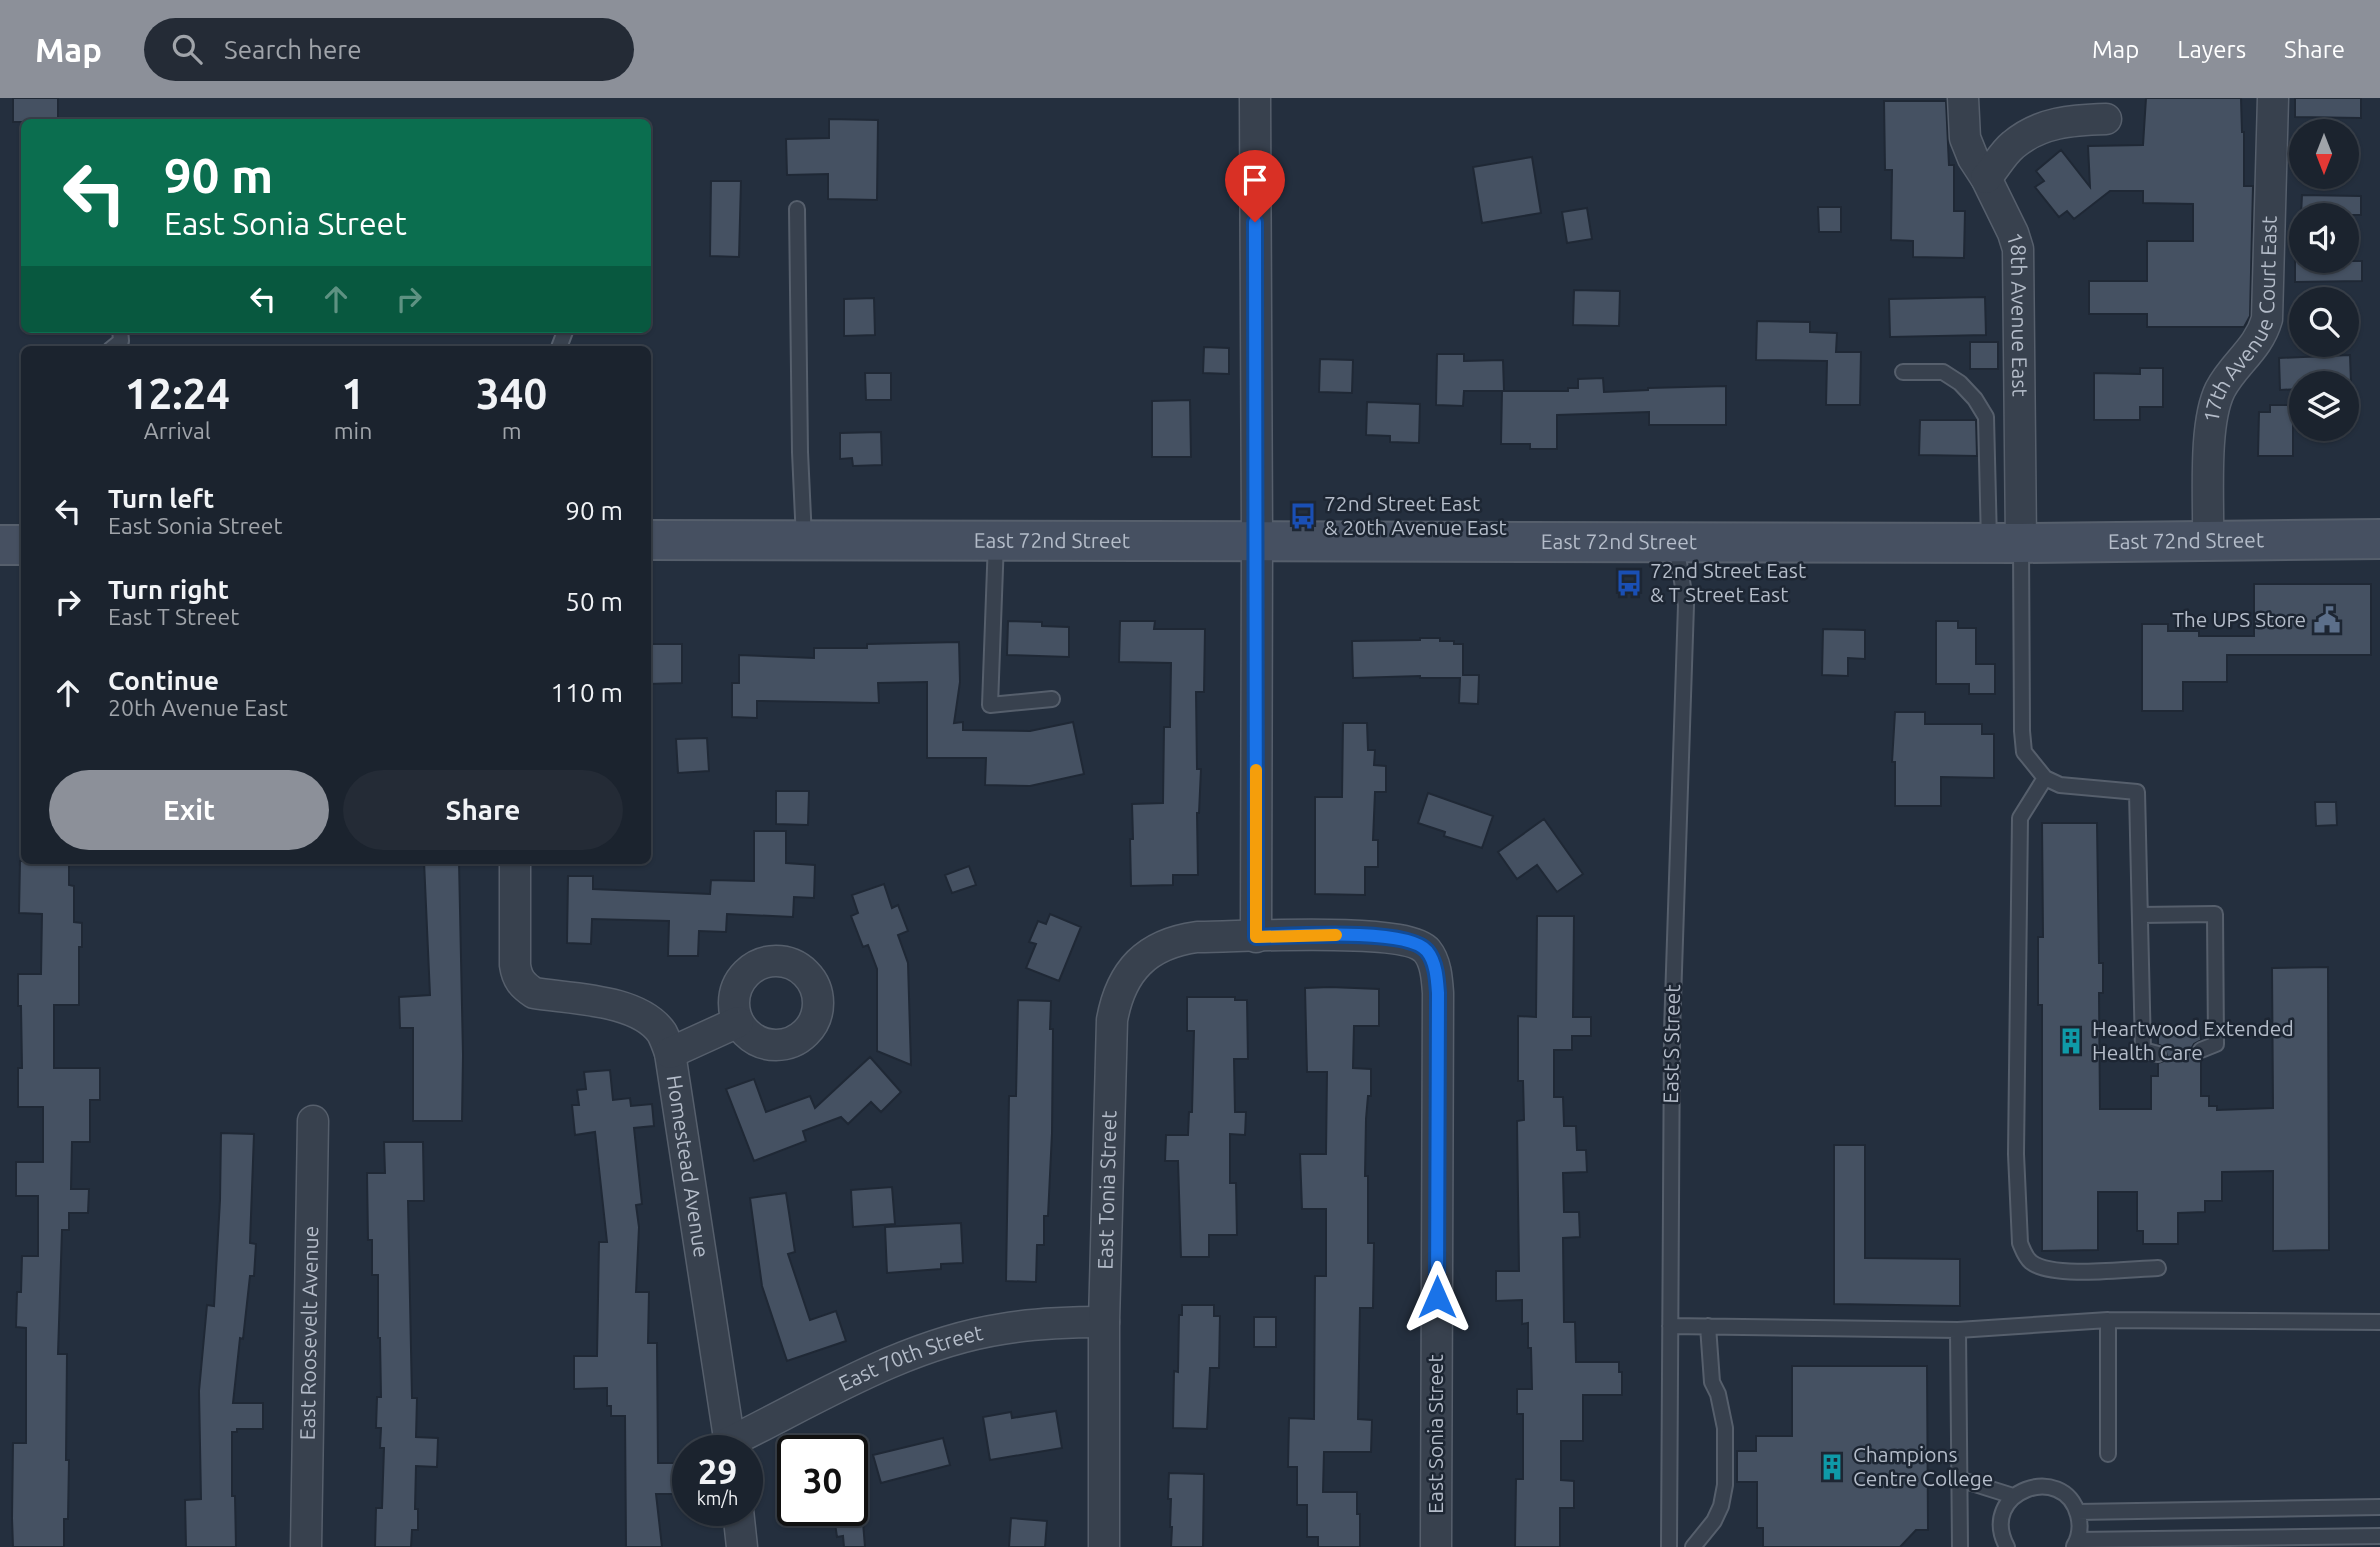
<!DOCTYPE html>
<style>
:root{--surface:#1b232e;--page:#242b36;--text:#f1f3f6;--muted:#a0a4aa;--line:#39404a;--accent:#8c9099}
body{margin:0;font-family:Ubuntu,sans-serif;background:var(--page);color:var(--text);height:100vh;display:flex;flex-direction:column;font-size:26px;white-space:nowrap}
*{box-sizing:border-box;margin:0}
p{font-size:23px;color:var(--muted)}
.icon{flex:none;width:38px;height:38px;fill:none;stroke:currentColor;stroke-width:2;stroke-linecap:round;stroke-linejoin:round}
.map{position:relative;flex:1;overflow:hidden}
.side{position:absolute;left:21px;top:248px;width:630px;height:518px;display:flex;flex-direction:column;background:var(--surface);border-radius:10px;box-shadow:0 2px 5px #0004,0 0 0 2px var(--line)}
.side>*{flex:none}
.banner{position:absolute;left:21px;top:21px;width:630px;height:214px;border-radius:10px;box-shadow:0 2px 5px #0004,0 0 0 2px var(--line);background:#0b6e4f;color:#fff;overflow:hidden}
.needle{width:46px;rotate:180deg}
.tools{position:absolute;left:2289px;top:21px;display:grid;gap:14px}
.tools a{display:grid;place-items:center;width:70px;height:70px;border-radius:50%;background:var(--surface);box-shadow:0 2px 5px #0004,0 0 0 2px var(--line);font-size:35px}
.speed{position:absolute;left:672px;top:1337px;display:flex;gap:14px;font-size:35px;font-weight:700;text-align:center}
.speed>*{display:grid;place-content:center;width:91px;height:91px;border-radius:50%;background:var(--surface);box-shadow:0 2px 5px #0004,0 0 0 2px var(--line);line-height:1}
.speed small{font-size:18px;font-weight:400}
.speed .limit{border:4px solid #111;border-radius:10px;background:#fff;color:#111}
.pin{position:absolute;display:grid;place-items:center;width:60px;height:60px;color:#fff;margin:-72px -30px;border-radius:50% 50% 50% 0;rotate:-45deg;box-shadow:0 0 7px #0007}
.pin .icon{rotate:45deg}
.me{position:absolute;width:77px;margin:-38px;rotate:0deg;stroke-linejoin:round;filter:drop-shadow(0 0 5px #0008)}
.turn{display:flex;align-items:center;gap:24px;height:147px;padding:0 28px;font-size:32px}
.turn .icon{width:91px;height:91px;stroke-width:2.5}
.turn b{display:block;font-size:49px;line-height:60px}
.lanes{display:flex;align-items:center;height:66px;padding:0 28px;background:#0003;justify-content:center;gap:35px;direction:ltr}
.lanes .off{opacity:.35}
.eta{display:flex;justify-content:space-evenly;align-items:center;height:119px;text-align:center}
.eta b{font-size:42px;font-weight:700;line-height:49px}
.cta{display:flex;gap:14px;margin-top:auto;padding:14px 28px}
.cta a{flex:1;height:80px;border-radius:42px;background:var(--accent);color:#fff;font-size:28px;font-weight:700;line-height:80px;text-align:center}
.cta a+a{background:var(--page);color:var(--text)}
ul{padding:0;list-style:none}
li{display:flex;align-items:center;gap:21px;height:91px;padding:0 28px}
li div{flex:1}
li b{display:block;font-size:26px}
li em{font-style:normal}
header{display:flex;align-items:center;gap:42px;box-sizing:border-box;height:98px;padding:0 35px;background:var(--accent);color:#fff}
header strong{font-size:33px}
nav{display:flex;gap:38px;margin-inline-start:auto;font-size:24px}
.search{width:490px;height:63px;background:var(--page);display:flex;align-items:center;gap:18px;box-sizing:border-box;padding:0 24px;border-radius:38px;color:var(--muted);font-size:26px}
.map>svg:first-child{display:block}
.building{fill:#455162;stroke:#1f2835;stroke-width:2}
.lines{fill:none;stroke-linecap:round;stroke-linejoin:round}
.lane-casing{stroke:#565f6c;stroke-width:18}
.street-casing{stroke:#565f6c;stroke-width:33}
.secondary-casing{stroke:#565f6c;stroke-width:42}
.lane{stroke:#38414e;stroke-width:14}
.street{stroke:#38414e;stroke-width:30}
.secondary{stroke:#465061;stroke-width:38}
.route-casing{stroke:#114b97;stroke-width:18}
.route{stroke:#1a73e8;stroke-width:12}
.slow{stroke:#f59e0b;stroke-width:12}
.labels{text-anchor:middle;stroke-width:5;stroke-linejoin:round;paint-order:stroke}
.street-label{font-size:21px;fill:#b4bcc9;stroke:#1d2633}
.poi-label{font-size:21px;fill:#b4bcc9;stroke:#1d2633;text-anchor:start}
</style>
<header>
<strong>Map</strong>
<div class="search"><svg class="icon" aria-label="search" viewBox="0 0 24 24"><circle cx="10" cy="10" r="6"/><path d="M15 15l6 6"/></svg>Search here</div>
<nav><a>Map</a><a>Layers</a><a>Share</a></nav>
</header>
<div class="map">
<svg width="2380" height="1449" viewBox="0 0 2380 1449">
<rect width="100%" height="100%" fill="#242f3e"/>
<path class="building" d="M13 0H58V24H13Z
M2146 0H2241L2242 34H2244V88H2253L2250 218 2244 229H2147V216H2089V183H2147V143H2193V106L2143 105V93H2110L2074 121 2067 113 2059 119 2035 89 2044 83 2036 73 2061 52 2090 89 2088 48 2143 47Z
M2295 0H2361V20L2295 19Z
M1884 3H1946L1949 67H1954V113H1965L1964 160 1913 159V143L1891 142 1892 72H1885Z
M829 21 878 22 877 102 828 101V76L787 77 786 41 829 40Z
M1532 59 1541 115 1482 125 1473 69Z
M711 83H741L739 159 710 158Z
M2302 97 2361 98V117H2301Z
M1818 109H1841V134H1819Z
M1587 110 1592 141 1567 145 1562 114Z
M2295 163H2362V183L2295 184Z
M1574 192 1620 193 1619 228 1573 227Z
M1985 199 1986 237 1890 239 1889 201Z
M874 200 875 237 844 238V201Z
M1757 223 1810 224V234L1837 235 1836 254H1861L1860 307H1826L1827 263 1756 262Z
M1970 244H1998V271H1970Z
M1204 249 1229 250V276L1203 275Z
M1437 256H1464V263L1503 262 1504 293H1568V290H1578V281L1603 280 1604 294 1648 292V290L1726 288V327H1649V314L1557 317V351H1530V346H1501L1502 293H1464L1463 308 1436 307Z
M2350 257 2351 285H2301V291L2280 292 2279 260Z
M1320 261 1353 262 1352 295 1319 294Z
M2140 270H2163V309H2140V322H2094V275L2140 276Z
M865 275H891V302H866Z
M1190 302 1191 359H1152V303Z
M1367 304 1420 306 1419 345 1390 344V338L1366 337Z
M2270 307H2293V358H2258L2259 314H2270Z
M1920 322H1976L1977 358 1919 357Z
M881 334 882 367 853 368 852 360 840 361V335Z
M2254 486H2371V557H2227V584H2183V613H2142V526H2168V533H2199V538H2254Z
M1008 523 1042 524V528L1069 529V559L1007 557Z
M1120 523H1155L1154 531H1205L1204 594H1196L1197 671H1201L1199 715H1197L1198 777H1173V787L1131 788 1130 741H1133L1132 706 1163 705 1164 629H1170L1171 565 1119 564Z
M1936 523H1958V530H1976V566H1995V596H1969V586H1936Z
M1823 531 1865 532V561L1848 560V578L1822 577Z
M1420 540H1440V543H1454V546H1463V577H1479L1478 606 1459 605 1460 580H1420V578L1353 580 1352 543 1420 542Z
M959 544 960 584 954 625 963 624V632L1030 633 1073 624 1084 676 1030 688 985 687 986 660H927V584L878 585 879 605 757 603V620L732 619V585H739V557L814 560V550H867V546Z
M648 546H682V585L648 586Z
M1895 614H1925V626H1982V636H1994V680L1941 679V708H1895V664H1892Z
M1343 625H1367L1368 652H1375L1374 667 1386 668V694H1375L1373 742H1378V769H1365V797L1315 796V699H1342Z
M707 640 709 673 678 675 676 641Z
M776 693H809L808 727 776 726Z
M1428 695 1493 718 1482 750 1444 738 1445 734 1418 725Z
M2315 704H2336L2337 727 2316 728Z
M1544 721 1583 776 1557 794 1537 767 1517 781 1498 754Z
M2042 725H2097L2099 865H2103V895H2099L2100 1011H2151V978H2158V965L2164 963 2167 958 2165 950 2158 946V935L2200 934 2201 942 2194 946 2191 951 2195 959 2201 961V998H2209V1008H2217V1012L2273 1010 2272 870 2328 869 2329 1152 2273 1153V1073L2222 1074V1103H2205V1114L2178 1115V1146H2143V1133H2137V1094H2098V1152L2042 1153V907H2038V839H2043Z
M754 733H786V765L815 767 814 800 794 799 793 819 727 816 726 834 699 833 698 858H668L669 823 592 821 591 846 567 845 568 778H593V791L710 796 711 782 754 783Z
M20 763H69V787L74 788V824L82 825V849H79V907H54V970H100V1002H90V1044H72L71 1091H89L88 1115H69V1132H62L58 1256H67L66 1362H69L68 1421H64V1449H13L12 1420 13 1345H26V1230L16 1229 17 1194H21L22 1158H38V1098H16V1064H43V1009H18V970H22L21 908H18V876H41L42 816 19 815Z
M424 763H459L463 957 462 1023H413V930H400L399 899 430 897Z
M969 768 976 787 952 795 945 777Z
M884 786 892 810 898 807 908 833 898 837 908 865 911 967 877 953V871L868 847 863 849 851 818 858 815 852 797Z
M1050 816 1081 829 1059 883 1026 870 1036 846 1029 844 1038 823 1046 826Z
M1537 818H1574L1573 919H1591V938H1572V952H1554V999H1563L1564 1028H1576L1577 1052H1586L1587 1074 1563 1075 1564 1114H1579L1580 1139 1563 1140 1564 1224H1575L1576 1264H1619V1274H1622V1297H1583V1343H1561V1382L1574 1383V1410H1560V1449H1515L1516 1381H1523V1316H1517V1291H1532L1531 1250H1528V1225L1522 1226V1202L1496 1203V1173H1519L1517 1023 1524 1022 1523 983H1518V918L1536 919Z
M1330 889 1379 891V928H1354L1353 970 1371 971V998H1368L1366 1021 1365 1078H1368V1145H1374L1373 1210H1360L1358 1321 1372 1322 1371 1354H1324L1323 1394H1357V1416H1360V1449H1318V1439H1307V1407H1297V1369H1288L1289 1320 1314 1321 1315 1178H1326V1111H1302L1300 1056H1326L1327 974H1307L1305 890Z
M1187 899H1235V902H1247L1248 961H1234L1235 1014H1246L1245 1037 1230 1036V1085H1236L1237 1137H1209V1159H1181L1178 1063H1165L1166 1037H1188L1189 1014H1192L1194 933H1187Z
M1018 902 1051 903 1050 931H1053L1052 1035 1048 1118H1044V1147H1037L1036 1184 1006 1183 1009 998H1016Z
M870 959 901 994 881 1014 871 1004 848 1026 841 1019 803 1033 806 1043 754 1063 726 991 754 981 766 1014 810 998 815 1010Z
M610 972 613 1002 630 1000 631 1008 652 1006 654 1028 634 1030 642 1106 636 1107 639 1129 636 1194H649L648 1245H657L658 1365H676V1396H656L662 1449H626L625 1318H611V1308H607V1290L574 1291V1258H597L599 1144H607L595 1034 575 1037 572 1007H579L577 992 586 991 584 974Z
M221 1035 254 1036 250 1145 256 1146 254 1178H250L243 1241 240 1240 233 1305H263V1331H237V1334H232V1398H235L236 1449H186L185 1402 201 1401 199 1293 207 1207 214 1208 220 1102Z
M384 1044H423L424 1103H408L412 1300H417L416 1339 438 1340 437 1369 416 1368 415 1411H418V1432H412L411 1449H375L376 1410H382L384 1350H380L381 1330H376L377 1299H381L380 1240H378V1177H372V1142H368L367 1075H385Z
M1834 1047H1865V1160L1960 1161V1208L1834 1206Z
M892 1089 895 1126 853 1129 851 1092Z
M786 1095 795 1154 788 1156 810 1222 836 1213 846 1243 787 1263 762 1188 750 1100Z
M961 1125 963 1165 941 1166V1171L887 1175 885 1129Z
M1182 1207H1214V1218H1220L1219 1270H1210L1207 1331 1173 1330 1174 1273 1178 1274 1179 1217H1182Z
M1254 1219H1276V1249H1254Z
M1792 1268H1927L1928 1432H1916L1900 1449H1763V1430H1757V1384H1737V1353H1756V1338H1792Z
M1056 1313 1062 1350 990 1362 983 1319 1011 1314 1012 1320Z
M943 1340 950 1367 881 1385 873 1357Z
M1169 1375 1204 1376 1203 1449H1171L1172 1429H1170L1171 1401H1168Z
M833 1412H862L865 1449H844L843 1438 837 1439Z
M1011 1420 1047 1423 1045 1449H1009Z"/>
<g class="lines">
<g class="lane-casing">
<path id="lane" d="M797 111 800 354 804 441
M110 252 121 243 120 231
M558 252 566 231
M1903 274H1943L1960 285 1975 301 1986 319 1989 444
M996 443 990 607 1052 601
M2021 446 2022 633 2024 654 2045 680 2020 720 2016 1056 2020 1145C2023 1152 2025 1159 2031 1164 2053 1181 2129 1171 2158 1170
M2045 680 2060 687 2137 694 2143 952 2158 956
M2140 817 2215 816 2216 946 2201 952
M2108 1222 2380 1224
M1670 1228 1958 1232 1960 1449
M1958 1232 2108 1222V1356
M1959 1381 2013 1398
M2077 1414 2380 1409
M2077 1442 2380 1438
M1669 1449 1672 933 1686 507 1676 447
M1693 1449 1714 1423 1721 1408 1725 1387V1330L1718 1296 1712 1284 1708 1228
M2007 1449C1977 1393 2064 1363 2078 1417 2081 1428 2080 1438 2074 1448"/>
</g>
<g class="street-casing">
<g id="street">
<path d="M1255 0 1257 442 1256 839"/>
<path id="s1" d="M1963 0 1965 40 1973 60 1986 80 2013 135 2018 151 2021 445"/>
<path d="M1986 80C1995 70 2003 55 2013 47 2040 24 2072 22 2106 21"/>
<path id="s2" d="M2208 442C2209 402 2203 327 2220 292 2234 265 2258 252 2267 221L2273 0"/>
<path id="s3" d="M515 763V867C517 881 522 887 534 895 572 901 639 901 662 935 665 941 668 949 670 955L731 1353"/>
<circle cx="776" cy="905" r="42"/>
<path d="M670 955 738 924"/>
<path id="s4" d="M730 1344C817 1301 905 1246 1002 1231 1036 1225 1070 1224 1104 1224"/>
<path d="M738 1412 742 1449"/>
<path id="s5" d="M306 1449 313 1023"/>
<path id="s6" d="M1104 1449V1224L1112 922C1121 873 1146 846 1197 839 1236 839 1406 828 1427 853 1436 864 1437 881 1438 895L1436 1449"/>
</g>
</g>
<g class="secondary-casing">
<g id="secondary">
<path id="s7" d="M648 442 2021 445 2380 441"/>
<path d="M0 447H24"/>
</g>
</g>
<use href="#lane" class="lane"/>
<use href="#street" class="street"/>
<use href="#secondary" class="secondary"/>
</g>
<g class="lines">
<g class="route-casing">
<path id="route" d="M1255 124 1256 839C1288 838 1407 829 1427 853 1436 864 1437 881 1438 895L1437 1199"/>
</g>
<use href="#route" class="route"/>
<path class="slow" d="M1256 672V839L1336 837"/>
</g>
<defs>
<g id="bus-bare" transform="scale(2.1)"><path d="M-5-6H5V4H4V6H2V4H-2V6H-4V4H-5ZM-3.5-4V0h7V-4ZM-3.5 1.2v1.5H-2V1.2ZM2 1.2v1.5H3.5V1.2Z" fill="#1a4fb4" stroke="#1d2633" stroke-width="2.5" paint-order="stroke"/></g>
<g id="civic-bare" transform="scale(2.1)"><path d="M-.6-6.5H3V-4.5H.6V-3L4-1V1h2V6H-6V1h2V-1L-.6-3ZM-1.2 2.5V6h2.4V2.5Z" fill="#5c6f8a" stroke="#1d2633" stroke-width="2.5" paint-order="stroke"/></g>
<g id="building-bare" transform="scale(2.1)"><path d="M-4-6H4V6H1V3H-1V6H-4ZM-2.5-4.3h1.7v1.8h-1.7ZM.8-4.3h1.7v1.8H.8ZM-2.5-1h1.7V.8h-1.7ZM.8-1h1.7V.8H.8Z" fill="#0f9aa8" stroke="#1d2633" stroke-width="2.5" paint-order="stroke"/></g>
</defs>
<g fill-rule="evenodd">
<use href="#bus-bare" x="1303" y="418"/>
<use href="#bus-bare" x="1629" y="485"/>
<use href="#civic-bare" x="2327" y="522"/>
<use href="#building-bare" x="2071" y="943"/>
<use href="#building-bare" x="1832" y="1369"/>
</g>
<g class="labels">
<g class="street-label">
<text dy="7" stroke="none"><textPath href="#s1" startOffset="229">18th Avenue East</textPath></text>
<text dy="7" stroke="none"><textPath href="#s2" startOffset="229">17th Avenue Court East</textPath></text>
<text dy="7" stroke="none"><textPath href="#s7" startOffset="404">East 72nd Street</textPath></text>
<text dy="7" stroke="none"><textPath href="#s7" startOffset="971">East 72nd Street</textPath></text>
<text dy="7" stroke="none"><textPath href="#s7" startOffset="1538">East 72nd Street</textPath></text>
<text transform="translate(1672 946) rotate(-89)" y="7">East S Street</text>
<text dy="7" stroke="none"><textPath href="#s3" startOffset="413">Homestead Avenue</textPath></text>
<text dy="7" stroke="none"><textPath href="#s6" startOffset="357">East Tonia Street</textPath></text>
<text dy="7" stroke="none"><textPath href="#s5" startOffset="214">East Roosevelt Avenue</textPath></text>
<text dy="7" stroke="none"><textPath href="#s4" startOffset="200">East 70th Street</textPath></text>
<text transform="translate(1436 1336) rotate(-90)" y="7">East Sonia Street</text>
</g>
<g class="poi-label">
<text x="1324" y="413">72nd Street East<tspan x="1324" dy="24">&amp; 20th Avenue East</tspan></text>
<text x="1650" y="480">72nd Street East<tspan x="1650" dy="24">&amp; T Street East</tspan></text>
<text x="2306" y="529" text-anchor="end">The UPS Store</text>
<text x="2092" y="938">Heartwood Extended<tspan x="2092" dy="24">Health Care</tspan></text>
<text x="1853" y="1364">Champions<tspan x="1853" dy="24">Centre College</tspan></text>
</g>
</g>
</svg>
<div class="tools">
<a><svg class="needle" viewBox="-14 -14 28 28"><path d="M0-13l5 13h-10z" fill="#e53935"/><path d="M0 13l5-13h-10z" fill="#a0a4aa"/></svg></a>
<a><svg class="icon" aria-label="sound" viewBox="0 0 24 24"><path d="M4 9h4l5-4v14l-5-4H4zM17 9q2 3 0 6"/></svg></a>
<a><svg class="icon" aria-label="search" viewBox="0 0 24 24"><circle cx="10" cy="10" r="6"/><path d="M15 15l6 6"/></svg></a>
<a><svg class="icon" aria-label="layers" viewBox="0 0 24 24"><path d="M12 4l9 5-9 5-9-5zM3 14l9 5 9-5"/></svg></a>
</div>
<div class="speed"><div>29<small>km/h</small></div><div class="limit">30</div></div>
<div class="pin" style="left:1255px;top:124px;background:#d93025"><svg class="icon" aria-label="arrive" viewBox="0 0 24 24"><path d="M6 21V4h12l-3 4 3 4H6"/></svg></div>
<svg class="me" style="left:1437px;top:1199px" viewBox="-20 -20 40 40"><path d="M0-17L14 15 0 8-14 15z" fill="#1a73e8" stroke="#fff" stroke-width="4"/></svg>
<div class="banner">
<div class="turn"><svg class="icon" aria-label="left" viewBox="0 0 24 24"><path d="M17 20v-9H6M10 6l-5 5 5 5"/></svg><div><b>90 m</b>East Sonia Street</div></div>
<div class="lanes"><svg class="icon" aria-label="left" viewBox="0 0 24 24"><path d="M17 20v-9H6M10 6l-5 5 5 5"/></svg><svg class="icon off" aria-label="ahead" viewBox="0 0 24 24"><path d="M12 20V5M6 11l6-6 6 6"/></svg><svg class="icon off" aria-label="right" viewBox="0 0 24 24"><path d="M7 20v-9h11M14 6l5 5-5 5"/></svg></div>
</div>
<section class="side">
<div class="eta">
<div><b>12:24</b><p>Arrival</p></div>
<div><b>1</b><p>min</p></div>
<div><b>340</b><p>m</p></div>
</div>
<ul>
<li><svg class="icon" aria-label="left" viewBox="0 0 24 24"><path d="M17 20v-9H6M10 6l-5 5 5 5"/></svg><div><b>Turn left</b><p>East Sonia Street</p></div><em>90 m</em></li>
<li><svg class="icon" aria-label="right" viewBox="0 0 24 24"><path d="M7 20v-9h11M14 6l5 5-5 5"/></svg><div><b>Turn right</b><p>East T Street</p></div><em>50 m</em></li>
<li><svg class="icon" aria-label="ahead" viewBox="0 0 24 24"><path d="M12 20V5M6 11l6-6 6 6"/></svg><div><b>Continue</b><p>20th Avenue East</p></div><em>110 m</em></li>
</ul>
<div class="cta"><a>Exit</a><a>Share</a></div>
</section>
</div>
